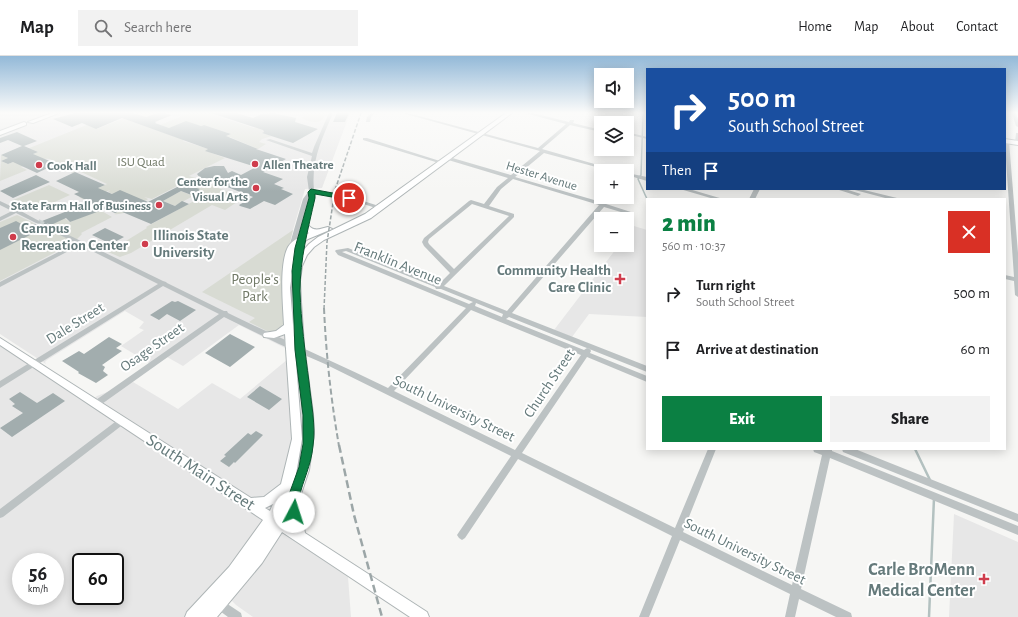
<!DOCTYPE html>
<meta charset="utf-8">
<style>
:root{--surface:#fff;--page:#f2f2f2;--text:#202124;--muted:#757577;--line:#e0e0e0;--accent:#0b8043}
body{margin:0;font-family:"Alegreya Sans",sans-serif;background:var(--page);color:var(--text);height:100vh;display:flex;flex-direction:column;font-size:15px;white-space:nowrap}
*{box-sizing:border-box;margin:0}
p{font-size:13px;color:var(--muted)}
.icon{flex:none;width:22px;height:22px;fill:none;stroke:currentColor;stroke-width:2;stroke-linecap:round;stroke-linejoin:round}
.map{position:relative;flex:1;overflow:hidden}
.panel{position:absolute;left:646px;top:142px;width:360px;height:252px;display:flex;flex-direction:column;background:var(--surface);border-radius:0px;box-shadow:0 2px 10px #0003}
.panel>*{flex:none}
.top-card{position:absolute;left:646px;top:12px;width:360px;height:122px;border-radius:0px;box-shadow:0 2px 10px #0003;background:#1a4fa0;color:#fff;overflow:hidden}
.tools{position:absolute;left:594px;top:12px;display:grid;gap:8px}
.tools a{display:grid;place-items:center;width:40px;height:40px;border-radius:0px;background:var(--surface);box-shadow:0 2px 10px #0003;font-size:20px}
.speed{position:absolute;left:12px;top:497px;display:flex;gap:8px;font-size:20px;font-weight:700;text-align:center}
.speed>*{display:grid;place-content:center;width:52px;height:52px;border-radius:50%;background:var(--surface);box-shadow:0 2px 10px #0003;line-height:1}
.speed small{font-size:10px;font-weight:400}
.speed .limit{border:2px solid #111;border-radius:6px;background:#fff;color:#111}
.pin{position:absolute;display:grid;place-items:center;width:34px;height:34px;color:#fff;margin:-17px;border:2px solid #fff;border-radius:50%;box-shadow:0 1px 4px #0007}
.me{position:absolute;width:44px;margin:-22px;rotate:5deg;stroke-linejoin:round;filter:drop-shadow(0 0 3px #0008)}
.turn{display:flex;align-items:center;gap:14px;height:84px;padding:0 16px;font-size:18px}
.turn .icon{width:52px;height:52px;stroke-width:2.5}
.turn b{display:block;font-size:28px;line-height:34px}
.then{display:flex;align-items:center;height:38px;padding:0 16px;background:#0003;gap:8px;font-size:15px}
.round{display:grid;place-items:center;flex:none;width:42px;height:42px;border-radius:0px;background:var(--page)}
.overview{display:flex;align-items:center;justify-content:space-between;height:68px;padding:0 16px}
h1{font-size:24px;font-weight:800;line-height:30px;color:var(--accent)}
.primary-button{display:flex;gap:8px;margin-top:auto;padding:8px 16px}
.primary-button a{flex:1;height:46px;border-radius:0px;background:var(--accent);color:#fff;font-size:16px;font-weight:800;line-height:46px;text-align:center}
.primary-button a+a{background:var(--page);color:var(--text)}
ul{padding:0;list-style:none}
li{display:flex;align-items:center;gap:12px;height:56px;padding:0 16px}
li div{flex:1}
li b{display:block;font-size:15px}
li em{font-style:normal}
header{display:flex;align-items:center;gap:24px;box-sizing:border-box;height:56px;padding:0 20px;background:var(--surface);border-bottom:1px solid var(--line)}
header strong{font-size:19px}
nav{display:flex;gap:22px;margin-inline-start:auto;font-size:14px}
.search{width:280px;height:36px;background:var(--page);display:flex;align-items:center;gap:10px;box-sizing:border-box;padding:0 14px;border-radius:0px;color:var(--muted);font-size:15px}
.map>svg:first-child{display:block}
.built{fill:#e7e7e7;fill-rule:evenodd}
.green{fill:#d8dbd3}
.lines{fill:none;stroke-linecap:round;stroke-linejoin:round}
.stream-far1{stroke:#b3c1c0;stroke-width:1.5}
.stream{stroke:#b3c1c0;stroke-width:2.5}
.building{fill:#a2adae}
.minor-tunnel{stroke:#cad1d0;stroke-width:6;stroke-dasharray:6 3;stroke-linecap:butt}
.major-casing{stroke:#aeb5b6;stroke-width:2}
.minor{fill:#bcc2c3;fill-rule:evenodd}
.major{fill:#fff;fill-rule:evenodd}
.rail-far2{stroke:#9ca6a7;stroke-width:1.5;stroke-dasharray:4 2;stroke-linecap:butt}
.rail-far1{stroke:#9ca6a7;stroke-width:2;stroke-dasharray:6 3;stroke-linecap:butt}
.rail{stroke:#9ca6a7;stroke-width:2.5;stroke-dasharray:8 4;stroke-linecap:butt}
.route{fill:#0b8043;stroke:#07532c}
.poi-dot{fill:#cf3c4c;stroke:#fff;stroke-width:1.5}
.labels{text-anchor:middle;stroke-width:4;stroke-linejoin:round;paint-order:stroke}
.far-park-label{font-size:13px;fill:#717967;stroke:#fff}
.far-poi-label{font-size:13px;font-weight:bold;fill:#657a7b;stroke:#fff;text-anchor:start}
.far-street-label{font-size:13px;fill:#657a7b;stroke:#fff}
.poi-label{font-size:15px;font-weight:bold;fill:#657a7b;stroke:#fff;text-anchor:start}
.street-label{font-size:15px;fill:#657a7b;stroke:#fff}
.park-label{font-size:15px;fill:#717967;stroke:#fff}
.near-street-label{font-size:18px;fill:#657a7b;stroke:#fff}
.near-poi-label{font-size:18px;font-weight:bold;fill:#657a7b;stroke:#fff;text-anchor:end}
</style>
<header>
<strong>Map</strong>
<div class="search"><svg class="icon" aria-label="search" viewBox="0 0 24 24"><circle cx="10" cy="10" r="6"/><path d="M15 15l6 6"/></svg>Search here</div>
<nav><a>Home</a><a>Map</a><a>About</a><a>Contact</a></nav>
</header>
<div class="map">
<svg width="1018" height="561" viewBox="0 0 1018 561">
<rect width="100%" height="100%" fill="#f6f6f4"/>
<path class="built" d="M0 57H350L322 132 305 133 293 174 286 203 288 296 285 292 239 269 183 310 167 301 154 310 121 290 144 274 139 272 144 266 125 255 47 304 45 306 46 308 0 278Z
M634 170 647 174V261L589 258 572 281 554 274 619 189H627V179Z
M0 290 87 348 97 340 133 326 178 353 212 327 240 343 288 303 294 389 284 426 265 465 348 521 351 561H253L236 549 216 529 185 561H0ZM21 506H55V540H21ZM81 506H115V540H81Z
M954 458 1018 486V561H949Z"/>
<path class="green" d="M132 57H158L145 62 131 65 184 84 183 85 209 93 206 95 225 102 189 120 208 126 218 132 243 142 225 154 212 149 131 197 120 201 108 196 147 172 146 171 207 138 183 127 152 143 144 141 148 143C140 149 124 160 114 158L134 148 108 136 110 134 88 144 86 145 79 141 107 128 79 115 73 117 51 107 54 105C44 99 32 107 21 111L27 114 0 125 1 99 8 102 1 105 8 108 38 96 31 93 24 96 22 95 84 70 87 69 97 73 134 58Z
M190 57H215L214 59 254 72 280 66 263 75 264 76 262 77 272 80 262 83 259 86 266 88 258 93 230 81 210 90 209 88 231 78 204 69 201 70 169 72 160 69Z
M304 57H326C320 71 312 66 301 62L306 59 302 58Z
M49 129 70 139 33 156 11 145Z
M181 135 193 140 175 150 163 145Z
M100 154 112 161 81 177 82 178 73 187 0 225V166L17 159 44 172 64 162 70 166Z
M293 174 286 203 285 268 283 273 271 277 249 266 255 262 202 236Z"/>
<g class="lines">
<path class="stream-far1" d="M643 57 641 119 638 123 647 143"/>
<path class="stream" d="M915 393 930 424
M929 561 934 442"/>
</g>
<path class="building" d="M75 57H132L146 61 158 57H163L172 59 155 66 156 67H155L169 72 186 65 201 70 204 69 231 78 226 80 258 93H256L286 103 263 116 283 123 274 128 284 132 281 133 293 138 275 149 264 145 250 153 240 150 239 149 253 141 207 123 200 122 197 118 205 112 214 110H224L228 117 232 115 241 119 256 111 205 95 208 93 122 62 96 73 82 67 72 71 53 63Z
M211 57H236L253 62 261 58 273 57 296 62 295 66 318 73 293 87 262 77 264 76 263 74Z
M337 57H349L345 66H333Z
M17 76 37 85 24 90 38 96 33 98 52 106 50 107 53 108 50 110H52L37 117 13 106 8 108 1 105 8 102 1 99 22 90 8 84 0 87V82Z
M75 116 105 129 98 132 112 138 120 134 148 146 183 128 200 133 198 134 207 138 199 142 181 135 163 145 175 150 182 145 189 148 151 168 120 155 115 157 105 153 70 166 66 162 51 169 47 168 44 170V172L0 194V172L16 165 27 171 34 168H40L42 165 90 146 74 138 79 136 56 125Z
M36 119 50 126 13 142 0 135Z
M105 172 124 181 111 188 92 179Z
M172 245 175 246 178 245 196 254 180 265 167 258 159 264 150 259Z
M230 278 255 291 230 311 205 297Z
M109 281 122 288 116 292 122 295 102 309 105 311 103 315 108 319 96 327 78 317 79 316 62 305 79 295 84 298Z
M260 330 282 343 269 354 247 341Z
M20 336 37 347 53 337 65 345 12 381 0 372 23 357 12 350 15 348 9 343Z
M256 375 263 379 235 407 234 406 229 411 220 405 226 400 224 399 248 377 251 379Z"/>
<g class="lines">
<path class="minor-tunnel" d="M38 166 48 171"/>
<g class="major-casing">
<path id="major" d="M52 57H59L33 67 28 66Z
M506 57H512L371 162 324 184 314 191 307 199 302 210 300 225 301 246 304 289 313 358 314 378 309 414 299 444 305 477 427 556 429 561H410L282 476 262 507 217 561H185L187 556 229 511 263 464 0 289V282L251 442 264 441 281 428 292 383 285 278 274 282 264 281 263 279 264 277 276 275 284 269C283 249 279 208 288 191 292 184 302 180 309 177L302 173V169H308C314 176 320 173 328 171L332 173 308 183 296 192 290 232 293 269 292 225 294 210 300 198 309 188 318 181 365 158ZM293 269C297 321 312 373 295 424L302 383ZM273 448 270 455 265 452Z
M24 66 26 67V69L0 79V75Z
M1005 83 1018 85V89L1005 87Z"/>
</g>
<path class="minor" d="M329 57H333C322 83 311 104 314 134L351 141 382 151 379 153 348 143 314 137 315 142 302 192 300 211 297 213 294 211 296 192 309 142 295 191 292 193 289 191 303 143 309 135 307 121 312 100 266 84 270 83 312 97 314 91Z
M371 57H375L371 61 370 66H366L367 61Z
M402 57H408L538 92 566 68 528 58 527 57H533L569 66 570 64H574V65L573 67 601 74V76L570 69 542 93 619 115H611L544 97 515 121 601 146 606 141H612L606 148 634 157 631 159 604 151 512 257 647 310V316L509 261 506 263 584 294 587 292 590 293 591 295 590 297 647 320V326L587 301 522 397 675 472 708 393H716L683 476 792 529 822 399 814 396 813 393H832V395L1018 470V479L830 402 801 533 851 557 852 561H836L799 543 795 561H785L790 538 680 484 649 561H639L672 480 518 403 465 482 462 484 459 482 457 479 459 476 511 400 325 308 279 288 224 261 99 350 96 351 93 350 92 348 93 346 219 258 163 230 0 332V325L158 228 80 189 0 231V226L76 187 46 172 45 171 48 169 163 225 166 226 167 227 224 255H227L228 257C281 283 335 306 388 332L466 252 338 199 335 195 336 194 348 192 439 228 450 217 424 190 422 186 424 182 469 145 471 144 484 148 497 131 508 122 445 103V101H449L511 119 540 95ZM513 123 599 149 507 255 444 230 514 161V158L489 150 501 133ZM472 148 509 160 454 213 429 188 428 186 429 183ZM346 195 435 231 436 233H441L473 246 469 248 342 196ZM476 247 503 258 502 261 475 250ZM471 254 581 299 515 394 394 335Z
M1012 57H1016L1018 63V71L1016 70Z
M627 76 647 81V83L627 78Z
M1016 77H1018V88H1017L1015 87Z
M363 82H367L443 106 439 107 363 84Z
M1007 84 1009 85 1018 197V241L1015 239 1014 225 1005 223V219L1014 221 1005 89V85Z
M627 117 647 121V125L627 119Z
M680 133H689L723 143H714Z
M754 133H760L755 143H749Z
M836 133H845L861 138 858 140Z
M851 133H860L897 142 898 143H889Z
M0 145 19 154 41 166 40 167H36L16 157 0 165V161L12 155 0 149Z
M122 362 125 363 126 365 125 367 3 461 0 462V453L119 363Z
M842 393H855L1018 458V466L843 396Z
M217 541 241 557 242 561H228L213 550 212 546 213 542Z"/>
<use href="#major" class="major"/>
<path class="rail-far2" d="M324 253 327 186 335 134 361 57"/>
<path class="rail-far1" d="M324 252C326 298 331 344 339 390"/>
<path class="rail" d="M339 389 354 459 382 561"/>
</g>
<linearGradient id="sky" x2="0" y2="1"><stop stop-color="#93b9d8"/><stop offset="0.42" stop-color="#fbfbfa"/><stop offset="1" stop-color="#fbfbfa" stop-opacity="0"/></linearGradient>
<rect width="1018" height="135" fill="url(#sky)"/>
<path class="route" d="M311 133 349 140 352 142 349 144 315 138V142C308 173 300 203 300 235 301 265 305 296 309 326 311 347 316 369 313 390 311 410 303 424 299 442 298 448 301 454 298 460L294 462 290 460 287 444 299 411 303 388V359L295 294 292 215 295 192 309 142 308 136Z"/>
<g class="poi-dot">
<circle cx="255" cy="108" r="4"/>
<circle cx="39" cy="109" r="4"/>
<circle cx="256" cy="132" r="4"/>
<circle cx="159" cy="149" r="4"/>
<circle cx="13" cy="181" r="4"/>
<circle cx="145" cy="188" r="4"/>
<path d="M618 217h4v4h4v4h-4v4h-4v-4h-4v-4h4z"/>
<path d="M982 517h4v4h4v4h-4v4h-4v-4h-4v-4h4z"/>
</g>
<g class="labels">
<g class="far-park-label">
<text x="141" y="110">ISU Quad</text>
</g>
<g class="far-poi-label">
<text x="263" y="113">Allen Theatre</text>
<text x="47" y="114">Cook Hall</text>
<text x="248" y="130" text-anchor="end">Center for the<tspan x="248" dy="15">Visual Arts</tspan></text>
<text x="151" y="154" text-anchor="end">State Farm Hall of Business</text>
</g>
<g class="far-street-label">
<text transform="translate(542 119) rotate(17)" y="5">Hester Avenue</text>
</g>
<g class="poi-label">
<text x="21" y="177">Campus<tspan x="21" dy="17">Recreation Center</tspan></text>
<text x="153" y="184">Illinois State<tspan x="153" dy="17">University</tspan></text>
<text x="611" y="219" text-anchor="end">Community Health<tspan x="611" dy="17">Care Clinic</tspan></text>
</g>
<g class="street-label">
<text transform="translate(398 207) rotate(22)" y="5">Franklin Avenue</text>
<text transform="translate(75 267) rotate(-32)" y="5">Dale Street</text>
<text transform="translate(152 291) rotate(-35)" y="5">Osage Street</text>
<text transform="translate(549 327) rotate(-56)" y="5">Church Street</text>
<text transform="translate(454 352) rotate(26)" y="5">South University Street</text>
<text transform="translate(745 495) rotate(26)" y="5">South University Street</text>
</g>
<g class="park-label">
<text x="255" y="228">People's<tspan x="255" dy="17">Park</tspan></text>
</g>
<g class="near-street-label">
<text transform="translate(201 416) rotate(33)" y="6">South Main Street</text>
</g>
<g class="near-poi-label">
<text x="975" y="519">Carle BroMenn<tspan x="975" dy="21">Medical Center</tspan></text>
</g>
</g>
</svg>
<div class="tools">
<a><svg class="icon" aria-label="sound" viewBox="0 0 24 24"><path d="M4 9h4l5-4v14l-5-4H4zM17 9q2 3 0 6"/></svg></a>
<a><svg class="icon" aria-label="layers" viewBox="0 0 24 24"><path d="M12 4l9 5-9 5-9-5zM3 14l9 5 9-5"/></svg></a>
<a>+</a>
<a>−</a>
</div>
<div class="speed"><div>56<small>km/h</small></div><div class="limit">60</div></div>
<div class="pin" style="left:349px;top:142px;background:#d93025"><svg class="icon" aria-label="arrive" viewBox="0 0 24 24"><path d="M6 21V4h12l-3 4 3 4H6"/></svg></div>
<svg class="me" style="left:294px;top:456px" viewBox="-20 -20 40 40"><circle r="19" fill="#fff"/><path d="M0-13L10 11 0 6-10 11z" fill="#0b8043"/></svg>
<div class="top-card">
<div class="turn"><svg class="icon" aria-label="right" viewBox="0 0 24 24"><path d="M7 20v-9h11M14 6l5 5-5 5"/></svg><div><b>500 m</b>South School Street</div></div>
<div class="then">Then<svg class="icon" aria-label="arrive" viewBox="0 0 24 24"><path d="M6 21V4h12l-3 4 3 4H6"/></svg></div>
</div>
<section class="panel">
<div class="overview"><div><h1>2 min</h1><p>560 m · 10:37</p></div><a class="round" style="background:#d93025;color:#fff"><svg class="icon" aria-label="close" viewBox="0 0 24 24"><path d="M6 6l12 12M18 6L6 18"/></svg></a></div>
<ul>
<li><svg class="icon" aria-label="right" viewBox="0 0 24 24"><path d="M7 20v-9h11M14 6l5 5-5 5"/></svg><div><b>Turn right</b><p>South School Street</p></div><em>500 m</em></li>
<li><svg class="icon" aria-label="arrive" viewBox="0 0 24 24"><path d="M6 21V4h12l-3 4 3 4H6"/></svg><div><b>Arrive at destination</b></div><em>60 m</em></li>
</ul>
<div class="primary-button"><a>Exit</a><a>Share</a></div>
</section>
</div>
